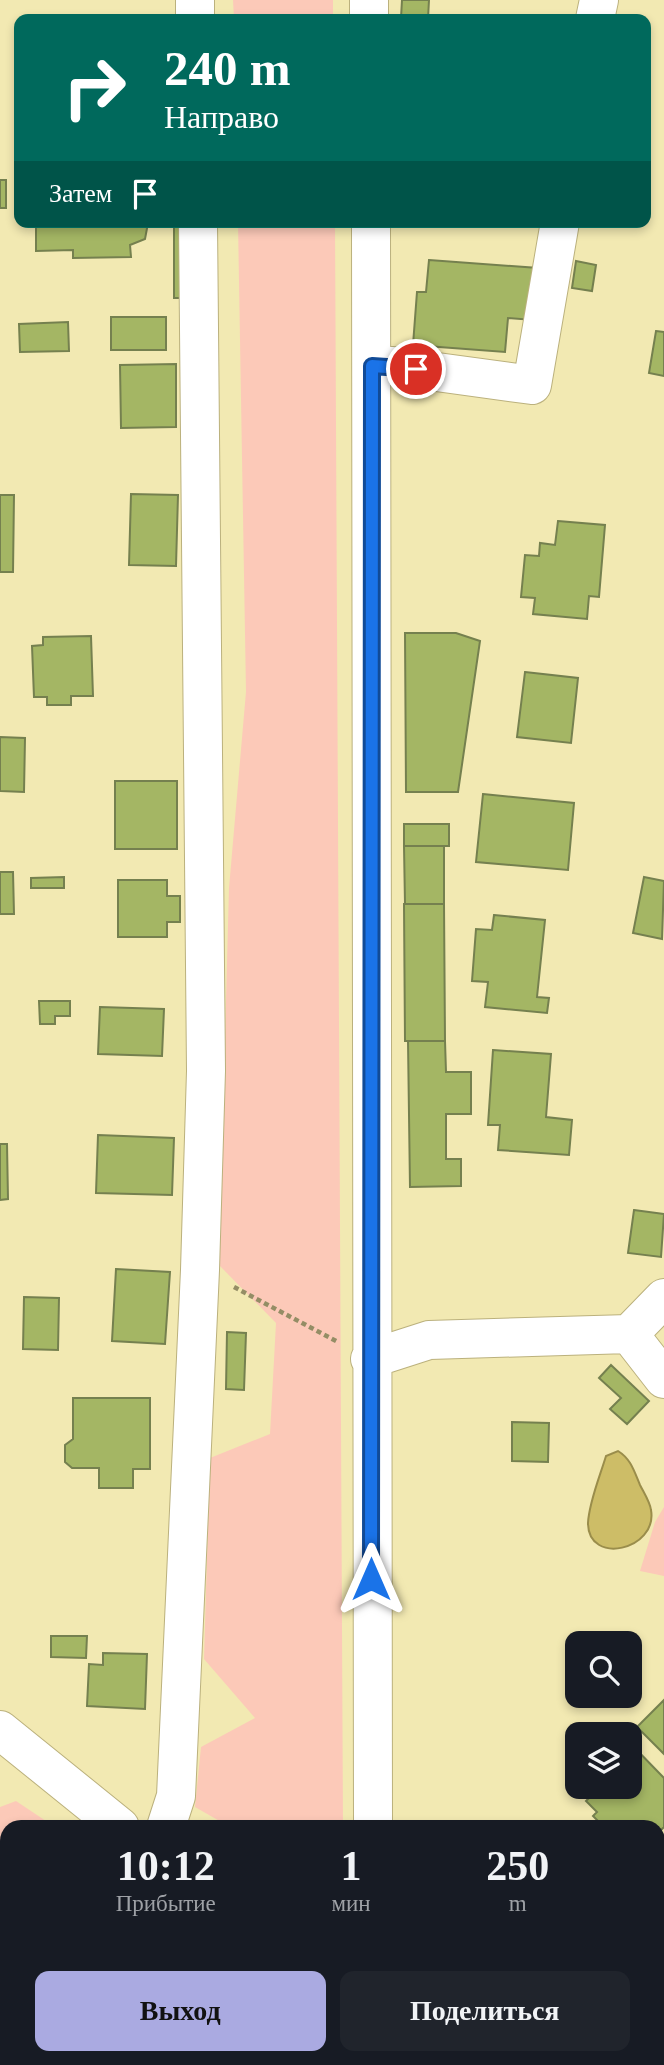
<!DOCTYPE html>
<html lang="ru">
<meta charset="utf-8">
<style>
:root{--surface:#171b24;--page:#20242c;--text:#f1f3f6;--muted:#9ea1a6;--accent:#aaaae1}
body{margin:0;font-family:Georgia,serif;background:var(--page);color:var(--text);height:100vh;display:flex;flex-direction:column;font-size:26px;white-space:nowrap}
*{box-sizing:border-box;margin:0}
p{font-size:23px;color:var(--muted)}
.icon{flex:none;width:38px;height:38px;fill:none;stroke:currentColor;stroke-width:2;stroke-linecap:round;stroke-linejoin:round}
.map{position:relative;flex:1;overflow:hidden}
.panel{position:absolute;left:0px;top:1820px;width:665px;height:245px;display:flex;flex-direction:column;background:var(--surface);border-radius:21px 21px 0 0;box-shadow:0 4px 10px #0003}
.panel>*{flex:none}
.hud{position:absolute;left:14px;top:14px;width:637px;height:214px;border-radius:14px;box-shadow:0 4px 10px #0003;background:#00695c;color:#fff;overflow:hidden}
.buttons{position:absolute;left:565px;top:1631px;display:grid;gap:14px}
.buttons a{display:grid;place-items:center;width:77px;height:77px;border-radius:14px;background:var(--surface);box-shadow:0 4px 10px #0003;font-size:35px}
.pin{position:absolute;display:grid;place-items:center;width:60px;height:60px;color:#fff;margin:-30px;border:4px solid #fff;border-radius:50%;box-shadow:0 2px 7px #0007}
.me{position:absolute;width:77px;margin:-38px;rotate:0deg;stroke-linejoin:round;filter:drop-shadow(0 0 5px #0008)}
.turn{display:flex;align-items:center;gap:24px;height:147px;padding:0 35px;font-size:32px}
.turn .icon{width:91px;height:91px;stroke-width:2.5}
.turn b{display:block;font-size:49px;line-height:60px}
.then{display:flex;align-items:center;height:66px;padding:0 35px;background:#0003;gap:14px;font-size:26px}
.eta{display:flex;justify-content:space-evenly;align-items:center;height:119px;text-align:center}
.eta b{font-size:42px;font-weight:700;line-height:49px}
.button{display:flex;gap:14px;margin-top:auto;padding:14px 35px}
.button a{flex:1;height:80px;border-radius:14px;background:var(--accent);color:#111;font-size:28px;font-weight:700;line-height:80px;text-align:center}
.button a+a{background:var(--page);color:var(--text)}
.map>svg:first-child{display:block}
.green{fill:#fcc9b8}
.water{fill:#cdbd67;stroke:#9a8d4b;stroke-width:2}
.building{fill:#a4b664;stroke:#75804f;stroke-width:2}
.lines{fill:none;stroke-linecap:round;stroke-linejoin:round}
.minor-casing{stroke:#bbb17d;stroke-width:40}
.path{stroke:#948d65;stroke-width:4.5;stroke-dasharray:5 3.5;stroke-linecap:butt}
.minor{stroke:#fff;stroke-width:38}
.route-casing{stroke:#114b97;stroke-width:18}
.route{stroke:#1a73e8;stroke-width:12}
</style>
<div class="map">
<svg width="664" height="2065" viewBox="0 0 664 2065">
<rect width="100%" height="100%" fill="#f2e9b2"/>
<path class="green" d="M233 0H333V19H234Z
M238 222H335L343 1827H230L195 1807 201 1747 255 1718 204 1659 210 1458 270 1434 276 1323 219 1265 229 888 246 692Z
M664 1507V1576L640 1571 655 1522Z
M16 1801 55 1827H7V2058H106V2065H0V1807Z"/>
<path class="water" d="M618 1451C631 1459 634 1471 640 1485 644 1493 650 1502 651 1510 658 1550 588 1566 588 1523 589 1502 600 1476 606 1456Z"/>
<path class="building" d="M402 0H429L428 19 401 18Z
M0 180H6V208H0Z
M36 222H147L148 223 145 239 130 245 131 257 73 258V250L36 251Z
M174 224 184 225 185 298H174Z
M429 260 538 268 533 320 508 318 505 352 413 345 417 292H426Z
M576 261 596 265 592 291 572 288Z
M111 317H166V350H111Z
M68 322 69 351 20 352 19 324Z
M656 331 664 332V376L649 373Z
M176 364V427L121 428 120 365Z
M131 494 178 495 176 566 129 565Z
M0 495H14L13 572H0Z
M558 521 605 525 599 597 589 596 587 619 533 614 535 598 521 597 525 555 539 556 540 543 555 545Z
M405 633H456L480 641 458 792H406Z
M91 636 93 696H71V705H47V697H34L32 646 43 645V637Z
M525 672 578 678 571 743 517 737Z
M0 737 25 738 24 792 0 791Z
M115 781H177V849H115Z
M483 794 574 803 568 870 476 862Z
M404 824H449V846H404Z
M404 846H444V904H405Z
M0 872H13L14 914H0Z
M64 877V888H31V878Z
M644 877 664 881 662 939 633 933Z
M118 880H167V896H180V922H167V937H118Z
M404 904H444L445 1041H405Z
M494 915 545 920 537 997 549 998 547 1013 485 1007 488 982 472 981 476 929 492 930Z
M39 1001H70V1016H55V1024H40Z
M100 1007 164 1009 162 1056 98 1054Z
M408 1041H445L446 1072H471V1114H446V1159H461V1186L410 1187Z
M493 1050 551 1054 546 1117 572 1120 569 1155 498 1150 500 1125H488Z
M98 1135 174 1138 172 1195 96 1193Z
M0 1144H7L8 1199 0 1200Z
M634 1210 664 1214 661 1257 628 1253Z
M116 1269 170 1272 165 1344 112 1341Z
M24 1297 59 1298 58 1350 23 1349Z
M227 1332 246 1333 244 1390 226 1389Z
M611 1365 649 1401 627 1424 610 1409 621 1398 599 1378Z
M73 1398H150V1469H133V1488H99V1468H72L65 1462V1445L73 1439Z
M512 1422 549 1423 548 1462 512 1461Z
M51 1636H87L86 1658 51 1657Z
M103 1653 147 1654 145 1709 87 1706 89 1664 103 1665Z
M664 1700V1754L637 1727Z
M630 1743 664 1778V1827L658 1833V1827H604L593 1816 597 1812 586 1801 600 1787H608L616 1794 623 1787H630Z
M664 1984V2054L658 2048V1991Z
M280 2058H320V2065H280Z"/>
<g class="lines">
<g class="minor-casing">
<path id="minor" d="M195 0V19
M369 0V19
M595 19 599 0
M371 222 373 1827
M372 366H393L532 385 560 222
M664 1298 629 1334 664 1379
M370 1359 429 1340 629 1334
M0 1730 120 1827
M166 1827 176 1796 200 1270 206 1071 198 222
M658 1919 664 1913
M373 2058 374 2065
M264 2065 272 2058"/>
</g>
<path class="path" d="M234 1287 338 1342"/>
<use href="#minor" class="minor"/>
</g>
<g class="lines">
<g class="route-casing">
<path id="route" d="M371 1579 372 366 416 369"/>
</g>
<use href="#route" class="route"/>
</g>
</svg>
<div class="buttons">
<a><svg class="icon" aria-label="search" viewBox="0 0 24 24"><circle cx="10" cy="10" r="6"/><path d="M15 15l6 6"/></svg></a>
<a><svg class="icon" aria-label="layers" viewBox="0 0 24 24"><path d="M12 4l9 5-9 5-9-5zM3 14l9 5 9-5"/></svg></a>
</div>
<div class="pin" style="left:416px;top:369px;background:#d93025"><svg class="icon" aria-label="arrive" viewBox="0 0 24 24"><path d="M6 21V4h12l-3 4 3 4H6"/></svg></div>
<svg class="me" style="left:371px;top:1579px" viewBox="-20 -20 40 40"><path d="M0-17L14 15 0 8-14 15z" fill="#1a73e8" stroke="#fff" stroke-width="4"/></svg>
<div class="hud">
<div class="turn"><svg class="icon" aria-label="right" viewBox="0 0 24 24"><path d="M7 20v-9h11M14 6l5 5-5 5"/></svg><div><b>240 m</b>Направо</div></div>
<div class="then">Затем<svg class="icon" aria-label="arrive" viewBox="0 0 24 24"><path d="M6 21V4h12l-3 4 3 4H6"/></svg></div>
</div>
<section class="panel">
<div class="eta">
<div><b>10:12</b><p>Прибытие</p></div>
<div><b>1</b><p>мин</p></div>
<div><b>250</b><p>m</p></div>
</div>
<div class="button"><a>Выход</a><a>Поделиться</a></div>
</section>
</div>
